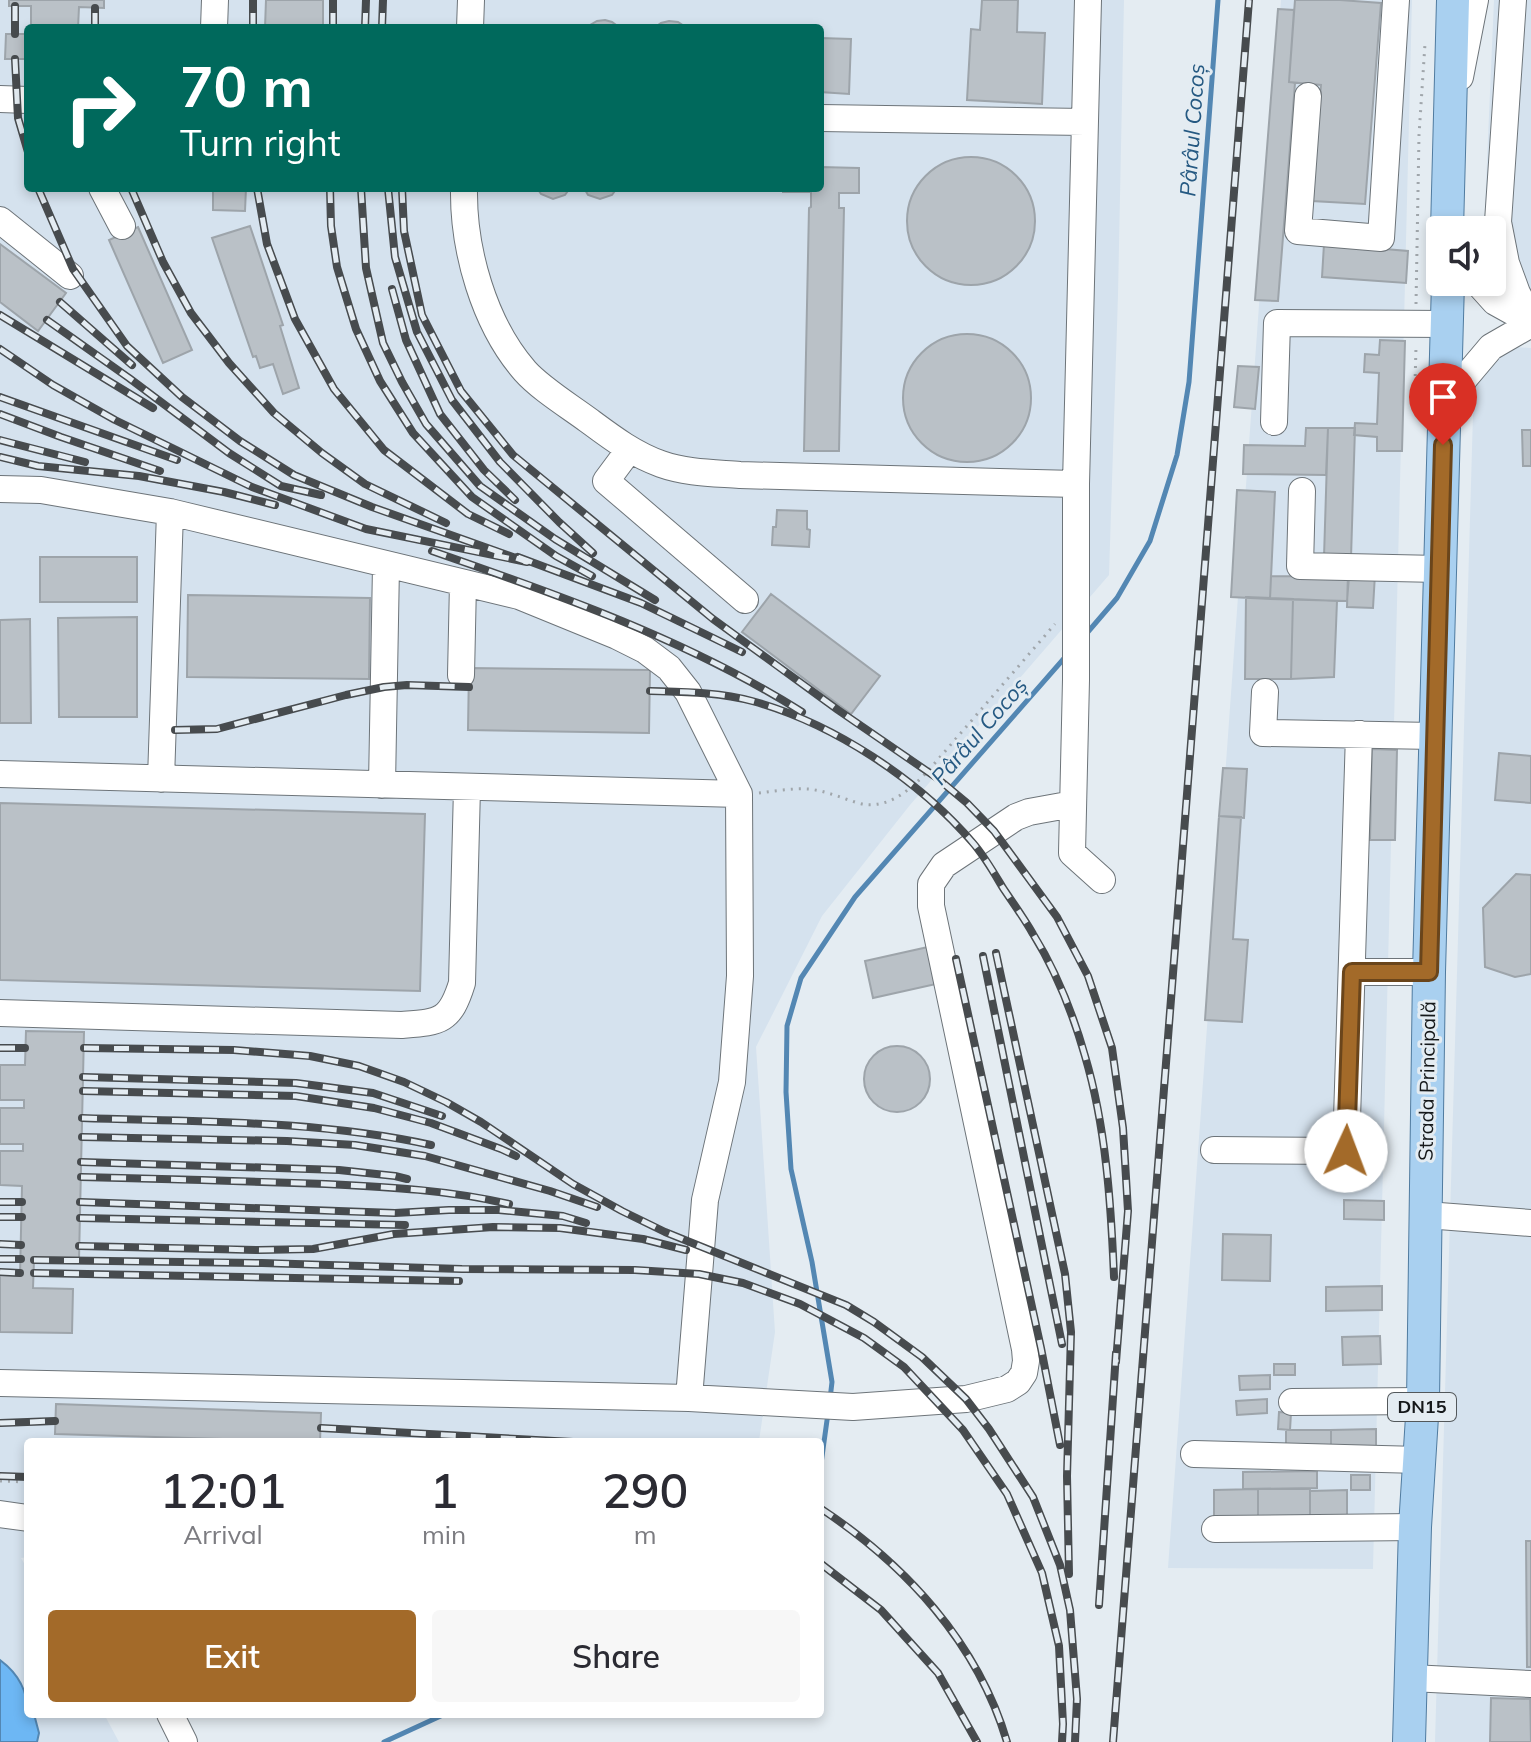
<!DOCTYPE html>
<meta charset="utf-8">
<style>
:root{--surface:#fff;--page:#f7f7f7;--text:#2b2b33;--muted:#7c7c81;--accent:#a36a29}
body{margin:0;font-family:Mulish,sans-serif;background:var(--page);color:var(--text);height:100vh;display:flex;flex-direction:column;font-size:30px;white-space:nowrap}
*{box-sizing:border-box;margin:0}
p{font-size:26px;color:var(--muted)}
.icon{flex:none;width:44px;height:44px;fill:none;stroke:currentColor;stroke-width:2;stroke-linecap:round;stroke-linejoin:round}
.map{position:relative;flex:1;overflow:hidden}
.panel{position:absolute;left:24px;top:1438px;width:800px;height:280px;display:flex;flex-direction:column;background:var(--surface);border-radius:8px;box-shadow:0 4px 12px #0003}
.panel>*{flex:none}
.top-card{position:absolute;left:24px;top:24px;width:800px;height:168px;border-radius:8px;box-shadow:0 4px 12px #0003;background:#00695c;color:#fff;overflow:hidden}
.buttons{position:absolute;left:1426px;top:216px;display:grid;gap:16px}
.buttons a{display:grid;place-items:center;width:80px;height:80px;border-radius:8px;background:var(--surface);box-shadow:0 4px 12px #0003;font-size:40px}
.pin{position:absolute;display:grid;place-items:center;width:68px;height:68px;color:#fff;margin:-82px -34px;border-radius:50% 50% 50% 0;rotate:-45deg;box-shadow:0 0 8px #0007}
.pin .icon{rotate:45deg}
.me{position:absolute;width:88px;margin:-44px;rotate:2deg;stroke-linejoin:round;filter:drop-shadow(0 0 6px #0008)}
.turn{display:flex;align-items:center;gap:28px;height:168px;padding:0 24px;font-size:36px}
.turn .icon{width:104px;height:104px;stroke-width:2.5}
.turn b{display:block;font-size:56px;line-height:68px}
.eta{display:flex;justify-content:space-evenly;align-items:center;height:136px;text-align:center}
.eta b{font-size:48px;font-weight:600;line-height:56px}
.primary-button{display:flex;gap:16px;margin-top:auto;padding:16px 24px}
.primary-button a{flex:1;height:92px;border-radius:8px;background:var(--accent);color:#fff;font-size:32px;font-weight:600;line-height:92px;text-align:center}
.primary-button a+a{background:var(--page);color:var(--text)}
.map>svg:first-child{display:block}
.built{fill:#d5e2ee;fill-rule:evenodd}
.water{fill:#6db7f4;stroke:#5387b3;stroke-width:2}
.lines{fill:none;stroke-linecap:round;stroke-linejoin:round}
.stream{stroke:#5387b3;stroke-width:5}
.building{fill:#bac1c7;stroke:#9da4aa;stroke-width:2}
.minor-casing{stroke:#6d7479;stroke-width:28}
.major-casing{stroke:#507b9f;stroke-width:34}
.path{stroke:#a0a6ab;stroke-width:3;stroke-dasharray:2 6;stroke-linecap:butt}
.minor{stroke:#fff;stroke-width:26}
.major{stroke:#a9d0f0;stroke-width:32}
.rail-casing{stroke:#474b4e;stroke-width:8}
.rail{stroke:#e4ecf2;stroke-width:5;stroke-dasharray:15;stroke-linecap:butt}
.route-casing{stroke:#6a451b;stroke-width:20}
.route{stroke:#a36a29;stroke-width:14}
.labels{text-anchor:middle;stroke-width:6;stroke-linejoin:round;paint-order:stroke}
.shield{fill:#e4ecf2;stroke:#53585b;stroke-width:2}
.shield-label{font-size:18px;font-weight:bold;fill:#15181a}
.street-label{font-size:20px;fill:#15181a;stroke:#e4ecf2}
.water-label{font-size:22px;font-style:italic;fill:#255982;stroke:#e4ecf2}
</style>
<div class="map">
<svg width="1531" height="1742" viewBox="0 0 1531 1742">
<rect width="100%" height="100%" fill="#e4ecf2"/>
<path class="built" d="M0 0H1124L1118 295 1109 575 910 805 822 916 756 1047 775 1332 759 1441 28 1442V1557L21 1558 28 1570V1714H104L119 1742H0ZM28 28H820V188H28Z
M1281 0H1412L1373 1569 1168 1568Z
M1494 0H1531V309L1481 306 1482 282H1492V230H1484Z
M1475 344 1531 348V1742H1435Z"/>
<path class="water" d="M0 1660C19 1674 28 1691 28 1714H34L39 1733 37 1742H0Z"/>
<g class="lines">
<path class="stream" d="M1087 633 1117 598 1150 541 1177 455 1189 382 1218 0
M830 1399 832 1382 812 1262 791 1169 786 1092 787 1026 801 978 855 897 1067 655
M820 1471 828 1413
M384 1742 445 1714"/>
</g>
<path class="building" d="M9 0H104V8L79 7 78 28H31V6H9Z
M266 0H323V28H265Z
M982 0H1018L1017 32 1045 33 1042 104 967 100 971 29 980 30Z
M1295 0H1340L1381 3 1365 204 1312 201 1321 85 1289 82Z
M1278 9 1294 10 1289 82 1295 83 1278 301 1255 300Z
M605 20 612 22 620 28H585L597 21Z
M669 21 678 22 687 28H654L661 23Z
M6 34H28V59H5Z
M820 38 851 39 849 94 820 92Z
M907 221a64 64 0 1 1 128 0a64 64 0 1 1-128 0Z
M820 167 859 168V193H839V208H844L839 451H804L809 208 811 207V192H783V188H820Z
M213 188H246L245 211 213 210Z
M537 188H570L565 195 553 199 541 194Z
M584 188H617L612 195 600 199 588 195Z
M250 226 283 325 280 326 299 388 283 394 273 364 260 368 256 356 253 357 212 238Z
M138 227 192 350 163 363 109 240Z
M0 244 66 293 38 331 0 302Z
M1324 244 1408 251 1406 283 1322 277Z
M903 398a64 64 0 1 1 128 0a64 64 0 1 1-128 0Z
M1380 340 1405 341 1402 451H1377V437L1354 435 1355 423 1377 424 1379 373 1364 372 1365 354 1379 355Z
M1238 366 1259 367 1255 409 1234 407Z
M1306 428H1328L1326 475 1243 474 1244 445 1305 446Z
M1328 428H1355L1351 558 1324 557Z
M1522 430H1531V466H1523Z
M1237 490 1275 492 1270 599 1231 597Z
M777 510 807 511V529L810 530 809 547 772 545 773 527H776Z
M40 557H137V602H40Z
M1348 573 1375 574 1373 608 1347 607Z
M1271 576 1349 577 1347 601 1270 599Z
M771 594 880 676 851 714 742 632Z
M188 595 370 598 369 679 187 677Z
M1246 597 1293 599 1291 679H1245Z
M1293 599 1337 601 1334 677 1291 679Z
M137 617V717H59L58 618Z
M30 619 31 723H0V620Z
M469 668 650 670 649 733 468 730Z
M1372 749 1397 750 1395 840H1370Z
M1499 753 1531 756V803L1495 800Z
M1223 768 1247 769 1244 818 1219 816Z
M0 803 425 814 420 991 0 980Z
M1219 816 1241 817 1233 939 1248 940 1242 1022 1205 1020Z
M1516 874 1531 875V974L1515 977 1485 967 1483 908Z
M928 947 936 984 873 998 865 961Z
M26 1031 84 1032 79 1259 34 1258V1260L33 1288 73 1289 72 1333 0 1332V1275L20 1276 22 1186 0 1185V1151H23V1144H0V1108H24V1100H0V1065H25Z
M864 1079a33 33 0 1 1 66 0a33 33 0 1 1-66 0Z
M1344 1200 1384 1201V1220L1344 1219Z
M1223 1234 1271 1235 1270 1281 1222 1280Z
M1382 1286V1310L1326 1311V1287Z
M1380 1336 1381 1364 1343 1365 1342 1337Z
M1274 1364H1295V1375H1274Z
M1270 1375V1389L1240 1390 1239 1376Z
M1267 1399V1413L1237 1415 1236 1401Z
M56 1404 321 1413 320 1442 55 1434Z
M1279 1412 1291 1413 1290 1430 1278 1429Z
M1376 1429V1447L1331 1448V1430Z
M1286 1430H1331V1448L1286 1449Z
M1317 1471V1488L1243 1489V1472Z
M1351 1475H1370V1490H1351Z
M1258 1489V1519H1214V1490Z
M1258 1489H1310V1518L1258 1519Z
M1347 1490V1518H1310V1491Z
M1526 1541H1531V1667H1527Z
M1530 1690 1531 1742H1490L1491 1698 1530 1699Z"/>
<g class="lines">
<g class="minor-casing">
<path id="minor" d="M1088 0 1076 484V680L1072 853 1102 880
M1513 0 1498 222 1506 263 1517 293 1531 320
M214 28 215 0
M470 28 471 0
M1460 77 1475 0
M1308 96 1298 231 1381 238 1396 0
M0 99 28 100
M820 118 1085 122
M102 188 122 226
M464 188C463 250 484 324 525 371 540 388 569 406 588 420 611 437 633 454 661 464 686 473 714 473 740 475L1076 484
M0 220 70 276
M1477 282 1495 302 1531 322
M1447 417 1464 379 1491 347 1531 324
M1274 422 1277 323 1448 324
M629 450 606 481 745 600
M0 489 41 490 170 512 519 596 617 636 645 650 669 668 688 692 739 794 740 976 732 1082 705 1200 689 1398
M1302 491 1300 566 1439 569
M461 675 463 583
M1265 692 1263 733 1434 736
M0 774 739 794
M161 779 170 512
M382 785 386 566
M1352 972H1429
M0 1013 402 1025C440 1022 450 1022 462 983L467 788
M1214 1150 1346 1151 1359 734
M1426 1215 1531 1223
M0 1383 689 1398 853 1407 966 1399 1007 1389 1018 1382 1024 1373 1026 1361 1025 1349 931 906V884L944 865 1016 817 1029 812 1073 804
M1292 1402 1423 1401
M1194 1454 1419 1460
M0 1514 28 1518
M1215 1529 1415 1527
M1411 1678 1531 1684
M170 1714 184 1742"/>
</g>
<g class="major-casing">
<path id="major" d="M1447 230 1453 0
M1409 1742 1415 1527 1423 1401 1429 972 1448 282"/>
</g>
<path class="path" d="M1416 304 1419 135 1425 44
M1415 384 1416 347
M759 793C775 791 793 788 809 789 826 791 842 798 858 803 887 811 910 790 928 771L1055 624
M0 1481 28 1482"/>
<use href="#minor" class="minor"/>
<use href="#major" class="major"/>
<g class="rail-casing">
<path id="rail" d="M15 6V34
M95 28V8
M253 28V0
M333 28V0
M365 28 366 0
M382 28 383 0
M15 59 18 118 28 152
M131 188 163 262 191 313 229 363 274 413 322 453 365 484 446 523
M257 188 267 244 295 319 334 389 384 450 468 514 509 534
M330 188 331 226 337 267 356 329 380 381 413 433 472 497 556 556 592 576
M361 188 366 268 383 343 402 382 426 424 480 486 555 539 655 600
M388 188 395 257 417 332 452 400 500 462 559 522 593 553
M402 188 404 231 422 315 461 391 513 455 713 619 838 710 937 778 967 803 994 831 1057 917 1088 976 1112 1048 1123 1128 1128 1211 1116 1362
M392 289 406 340 440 414 484 470 515 500
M60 302 132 365
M0 315 153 408
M47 320 129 378 229 453 281 486 321 495
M0 349 53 385 115 420 252 487 366 529 527 562 372 507 294 475 240 441 182 397 127 346 73 269 38 188
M0 397 177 460
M0 414 61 437 160 471
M0 440 85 462
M0 457 38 466 139 476 224 492 275 505
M432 551C559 595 688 640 802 712
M518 557 641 603 742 652
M650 691C684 692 719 692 752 701 833 723 919 780 973 843 985 857 994 873 1003 888 1013 903 1024 918 1033 934 1056 971 1073 1014 1085 1056 1106 1127 1111 1204 1114 1277
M175 730 217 729 346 695 384 687 407 685 469 687
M996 953 1065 1274 1071 1332 1067 1476 1069 1574
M983 956 1062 1344
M956 959 1041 1348 1060 1445
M0 1048H25
M84 1048 234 1050 310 1056 359 1066 404 1082 446 1102 481 1122 573 1184 622 1211 665 1232 846 1305 874 1322 922 1357 966 1399 989 1429 1033 1497 1060 1565 1070 1610 1077 1699 1075 1742
M83 1077 296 1083 373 1093 442 1116
M83 1091 296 1096 374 1108 431 1123 501 1149 516 1156
M82 1118C199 1122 316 1120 431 1145
M82 1137 287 1141 355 1145 425 1156 550 1191 597 1207
M81 1162 339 1170 395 1176 407 1179
M81 1177C163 1179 244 1181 326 1184 388 1187 449 1190 509 1204
M0 1202H22
M80 1202 395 1213 449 1210H499L563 1216 586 1223
M0 1217H22
M80 1218 405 1225
M0 1244 21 1245
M79 1246 259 1250 313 1249 394 1234 493 1227 560 1228 643 1239 686 1250
M0 1259H21
M34 1260 262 1263 462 1269 635 1270 699 1274 743 1283 800 1304 864 1338 904 1367 963 1430 1007 1494 1042 1573 1059 1646 1063 1724 1062 1742
M0 1272 20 1273
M34 1273 459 1281
M0 1423 55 1421
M321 1428 573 1442
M0 1476 28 1477
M820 1508C905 1564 978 1643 1007 1742
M820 1563 881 1610 938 1673 977 1742
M1099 1605 1116 1353
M1113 1742 1249 0"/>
</g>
<use href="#rail" class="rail"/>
</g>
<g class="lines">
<g class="route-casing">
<path id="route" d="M1346 1151 1352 972H1429L1443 445"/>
</g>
<use href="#route" class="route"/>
</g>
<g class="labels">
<rect class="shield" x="1388" y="1393" width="68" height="28" rx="6"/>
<g class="shield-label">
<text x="1422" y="1413">DN15</text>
</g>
<g class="street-label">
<text transform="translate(1427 1081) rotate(-89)" y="7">Strada Principală</text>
</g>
<g class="water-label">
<text transform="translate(1192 130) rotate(-86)" y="8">Pârâul Cocoș</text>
<text transform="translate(979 731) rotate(-49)" y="8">Pârâul Cocoș</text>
</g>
</g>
</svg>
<div class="buttons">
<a><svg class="icon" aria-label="sound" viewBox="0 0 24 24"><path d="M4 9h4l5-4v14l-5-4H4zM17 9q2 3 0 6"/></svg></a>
</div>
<div class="pin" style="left:1443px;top:445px;background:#d93025"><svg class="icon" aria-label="arrive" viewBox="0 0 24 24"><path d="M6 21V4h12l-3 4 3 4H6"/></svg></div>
<svg class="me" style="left:1346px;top:1151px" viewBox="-20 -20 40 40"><circle r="19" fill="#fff"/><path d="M0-13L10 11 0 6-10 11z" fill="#a36a29"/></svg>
<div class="top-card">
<div class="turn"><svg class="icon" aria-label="right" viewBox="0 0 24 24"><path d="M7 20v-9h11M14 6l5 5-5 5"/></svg><div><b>70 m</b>Turn right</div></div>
</div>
<section class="panel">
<div class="eta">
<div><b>12:01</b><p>Arrival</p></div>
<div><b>1</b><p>min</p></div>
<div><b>290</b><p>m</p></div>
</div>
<div class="primary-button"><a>Exit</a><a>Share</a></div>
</section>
</div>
